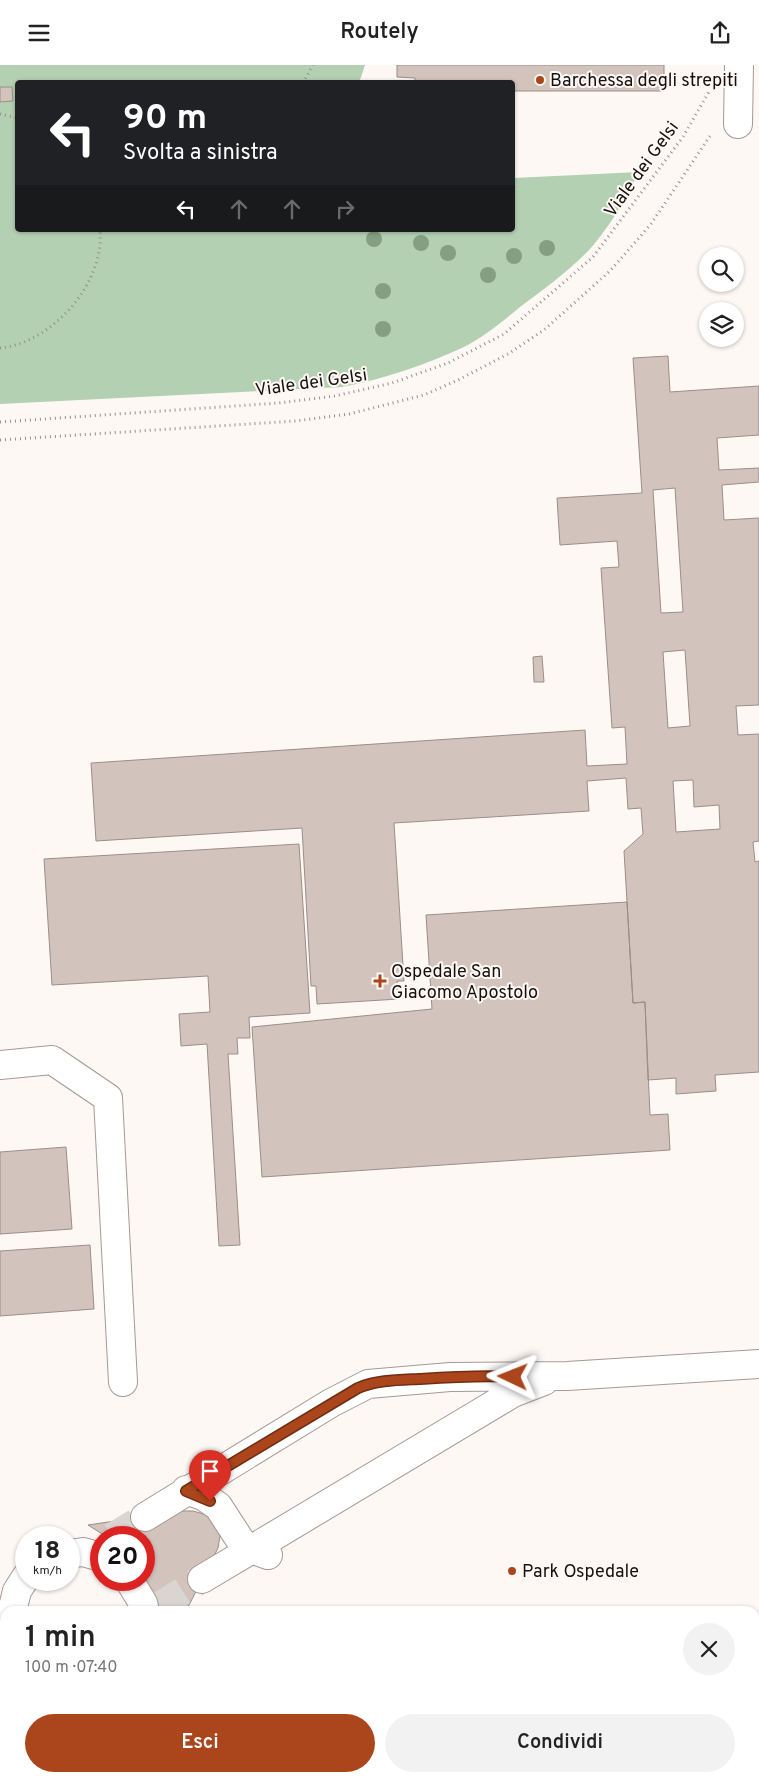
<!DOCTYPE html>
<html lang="it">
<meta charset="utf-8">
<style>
:root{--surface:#fff;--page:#f2f2f2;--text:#222;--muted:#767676;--accent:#ab451b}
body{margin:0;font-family:Overpass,sans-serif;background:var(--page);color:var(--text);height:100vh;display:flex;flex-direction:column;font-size:19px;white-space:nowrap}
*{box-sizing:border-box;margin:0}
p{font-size:16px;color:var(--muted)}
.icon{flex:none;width:28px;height:28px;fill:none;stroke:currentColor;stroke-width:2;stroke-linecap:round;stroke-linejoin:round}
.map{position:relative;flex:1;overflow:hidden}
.drawer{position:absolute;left:0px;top:1541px;width:760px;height:176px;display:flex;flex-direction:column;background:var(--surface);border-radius:15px 15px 0 0;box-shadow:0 1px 4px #0004}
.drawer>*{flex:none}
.banner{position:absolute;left:15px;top:15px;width:500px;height:152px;border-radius:5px;box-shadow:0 1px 4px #0004;background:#202124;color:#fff;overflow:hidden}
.tools{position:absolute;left:699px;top:182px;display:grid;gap:10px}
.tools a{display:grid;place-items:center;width:45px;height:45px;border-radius:50%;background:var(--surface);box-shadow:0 1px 4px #0004;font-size:25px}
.speed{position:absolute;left:15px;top:1461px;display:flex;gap:10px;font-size:25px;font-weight:700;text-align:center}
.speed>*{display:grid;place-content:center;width:65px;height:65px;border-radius:50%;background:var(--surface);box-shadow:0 1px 4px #0004;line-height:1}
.speed small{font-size:12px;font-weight:400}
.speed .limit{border:8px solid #d22;background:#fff;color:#111}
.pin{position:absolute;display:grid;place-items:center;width:42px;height:42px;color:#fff;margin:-51px -21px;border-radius:50% 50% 50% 0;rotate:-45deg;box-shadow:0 0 5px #0007}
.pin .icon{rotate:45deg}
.me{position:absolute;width:55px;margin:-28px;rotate:272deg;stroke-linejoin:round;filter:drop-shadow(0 0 4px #0008)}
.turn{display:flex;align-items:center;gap:18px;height:105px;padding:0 25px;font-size:22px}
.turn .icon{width:65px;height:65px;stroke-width:2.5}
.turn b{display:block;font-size:35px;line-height:42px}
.lanes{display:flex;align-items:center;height:48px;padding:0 25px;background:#0003;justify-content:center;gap:25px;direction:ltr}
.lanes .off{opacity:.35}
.round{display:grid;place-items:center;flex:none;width:52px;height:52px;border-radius:26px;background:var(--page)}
.headline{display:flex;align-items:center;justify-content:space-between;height:85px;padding:0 25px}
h1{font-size:30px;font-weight:600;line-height:38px}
.button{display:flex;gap:10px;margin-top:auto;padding:10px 25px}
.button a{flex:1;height:58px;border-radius:30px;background:var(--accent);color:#fff;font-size:20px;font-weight:600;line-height:58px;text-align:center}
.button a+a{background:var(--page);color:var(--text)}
header{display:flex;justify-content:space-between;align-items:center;height:65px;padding:0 25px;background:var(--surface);font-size:22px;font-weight:600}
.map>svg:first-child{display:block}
.green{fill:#b4d0b3}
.building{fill:#d2c4bd;stroke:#9b8e87;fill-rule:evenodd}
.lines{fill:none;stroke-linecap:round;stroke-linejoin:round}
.minor-tunnel{stroke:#dbd5d2;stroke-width:28;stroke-dasharray:28 14;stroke-linecap:butt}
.minor-casing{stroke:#a69992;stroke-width:30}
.path{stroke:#95908d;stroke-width:3;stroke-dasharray:1 4;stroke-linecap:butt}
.minor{stroke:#fff;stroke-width:28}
.tree{fill:#849f82}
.route-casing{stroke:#6f2d12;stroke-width:12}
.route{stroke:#ab451b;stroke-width:9}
.poi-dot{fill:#ab451b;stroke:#fef8f5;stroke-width:2}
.labels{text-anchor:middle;stroke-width:4;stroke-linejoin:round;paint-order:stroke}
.poi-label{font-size:18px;fill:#16110f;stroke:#fef8f5;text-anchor:start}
.street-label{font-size:18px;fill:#16110f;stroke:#fef8f5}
</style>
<header><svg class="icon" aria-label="menu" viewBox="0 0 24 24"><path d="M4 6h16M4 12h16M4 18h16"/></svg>Routely<svg class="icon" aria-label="share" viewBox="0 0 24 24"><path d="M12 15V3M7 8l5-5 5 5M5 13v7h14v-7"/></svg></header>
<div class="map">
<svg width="759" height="1717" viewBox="0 0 759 1717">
<rect width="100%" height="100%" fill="#fef8f5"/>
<path class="green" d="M0 0H365L359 18H18V165H512L513 113 639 107C626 134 610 161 590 184 569 206 544 224 520 242 503 256 484 272 464 282 425 300 384 314 342 322L0 339Z"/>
<path class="building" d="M397 0H664V26H512V18H415V13L397 12Z
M0 22H12L13 36 0 37Z
M668 291 670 327 759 321V370L717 373 719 405 759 403V417L722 420 724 455 759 453V640L736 641 738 670 759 669V776L753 777 755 797 759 796V1007L715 1010 716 1026 676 1029V1013L648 1015 645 937 633 938 624 786 643 769 641 743 628 744 626 713 587 716 589 746 394 758 404 916H397L399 934 317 939 316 921H311L302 763 96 776 91 698 585 665 587 701 627 699 625 662 612 663 601 503 619 502 617 476 560 480 557 433 642 428 633 293ZM675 423 683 547 661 548 653 425ZM685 585 690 661 668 663 663 587ZM693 715 694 742 719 740 720 764 676 767 673 716Z
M542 591 544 617H534L533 592Z
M299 779 310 948 249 952 250 973H237L238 989H228L240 1180 219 1181 207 979 181 981 179 949 210 947 208 911 52 920 44 794Z
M627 837 633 938 645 937 650 1050 668 1049 670 1085 262 1112 252 962 432 944 426 850Z
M66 1082 72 1164 0 1169V1087Z
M90 1180 94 1244 0 1251V1186Z
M182 1446H193L207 1450 215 1460 220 1471 218 1483 186 1546H161L144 1512V1472H107L88 1460Z
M320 1712H387V1717H320Z
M449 1712H519L518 1717H449Z
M568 1712H629L630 1717H568Z"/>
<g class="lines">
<path class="minor-tunnel" d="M112 1472 145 1452
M159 1541 202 1514"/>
<g class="minor-casing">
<path id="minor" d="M738 59 739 0
M0 1000 52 995 108 1033 123 1317
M186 1425 203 1431 218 1441 242 1478 251 1484 268 1490
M145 1452 331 1338 368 1319 450 1312 567 1311 759 1299
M69 1489 83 1487 101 1492
M202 1514 513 1328 544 1316
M129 1515 143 1538 145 1546
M12 1546 17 1526 26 1512
M15 1717V1712
M65 1717 66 1712"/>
</g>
<path class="path" d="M303 18 313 0
M0 49 18 53
M0 283C52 278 105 218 100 165
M0 357 279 338 335 331 392 318 448 298 504 269 593 192 683 72 710 25
M0 375 295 356 349 349 424 330 458 315 508 289 544 265 610 206 651 159 712 68"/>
<use href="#minor" class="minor"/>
</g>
<g class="tree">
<circle cx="374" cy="174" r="8"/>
<circle cx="421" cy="178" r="8"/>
<circle cx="547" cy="183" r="8"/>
<circle cx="448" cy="188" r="8"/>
<circle cx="514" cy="191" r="8"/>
<circle cx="488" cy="210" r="8"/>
<circle cx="383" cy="226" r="8"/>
<circle cx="383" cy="264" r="8"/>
</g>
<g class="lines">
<g class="route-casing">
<path id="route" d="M210 1436 186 1426 358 1323C377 1315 398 1315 419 1314 451 1312 482 1310 513 1312"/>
</g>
<use href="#route" class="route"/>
</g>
<g class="poi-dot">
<circle cx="540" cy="15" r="5"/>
<path d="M377.5 908.5h5v5h5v5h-5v5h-5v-5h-5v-5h5z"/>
<circle cx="512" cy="1506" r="5"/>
</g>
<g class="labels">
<g class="poi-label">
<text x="550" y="21">Barchessa degli strepiti</text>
<text x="391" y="912">Ospedale San<tspan x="391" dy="21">Giacomo Apostolo</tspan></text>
<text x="522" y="1512">Park Ospedale</text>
</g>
<g class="street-label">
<text transform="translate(641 104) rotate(-54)" y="6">Viale dei Gelsi</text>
<text transform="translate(311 317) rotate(-8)" y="6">Viale dei Gelsi</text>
</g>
</g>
</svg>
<div class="tools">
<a><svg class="icon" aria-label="search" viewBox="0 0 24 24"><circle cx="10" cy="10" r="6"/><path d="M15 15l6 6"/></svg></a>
<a><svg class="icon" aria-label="layers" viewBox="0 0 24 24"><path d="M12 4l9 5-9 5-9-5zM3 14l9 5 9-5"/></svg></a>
</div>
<div class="speed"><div>18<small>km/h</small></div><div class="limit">20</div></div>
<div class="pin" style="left:210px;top:1436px;background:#d93025"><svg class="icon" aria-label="arrive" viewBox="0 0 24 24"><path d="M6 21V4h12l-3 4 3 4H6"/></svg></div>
<svg class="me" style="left:513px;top:1312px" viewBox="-20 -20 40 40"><path d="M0-17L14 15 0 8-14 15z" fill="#ab451b" stroke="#fff" stroke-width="4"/></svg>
<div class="banner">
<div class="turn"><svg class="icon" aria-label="left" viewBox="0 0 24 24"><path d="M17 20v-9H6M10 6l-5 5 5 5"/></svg><div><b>90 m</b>Svolta a sinistra</div></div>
<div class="lanes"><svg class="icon" aria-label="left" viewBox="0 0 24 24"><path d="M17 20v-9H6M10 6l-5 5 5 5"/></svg><svg class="icon off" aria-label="ahead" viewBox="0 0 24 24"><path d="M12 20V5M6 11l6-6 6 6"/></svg><svg class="icon off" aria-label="ahead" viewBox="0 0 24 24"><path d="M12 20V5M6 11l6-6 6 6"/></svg><svg class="icon off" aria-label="right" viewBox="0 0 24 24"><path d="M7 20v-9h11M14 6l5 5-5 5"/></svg></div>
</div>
<section class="drawer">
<div class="headline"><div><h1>1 min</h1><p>100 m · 07:40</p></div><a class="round"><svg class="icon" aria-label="close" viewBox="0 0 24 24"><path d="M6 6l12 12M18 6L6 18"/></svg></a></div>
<div class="button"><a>Esci</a><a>Condividi</a></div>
</section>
</div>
